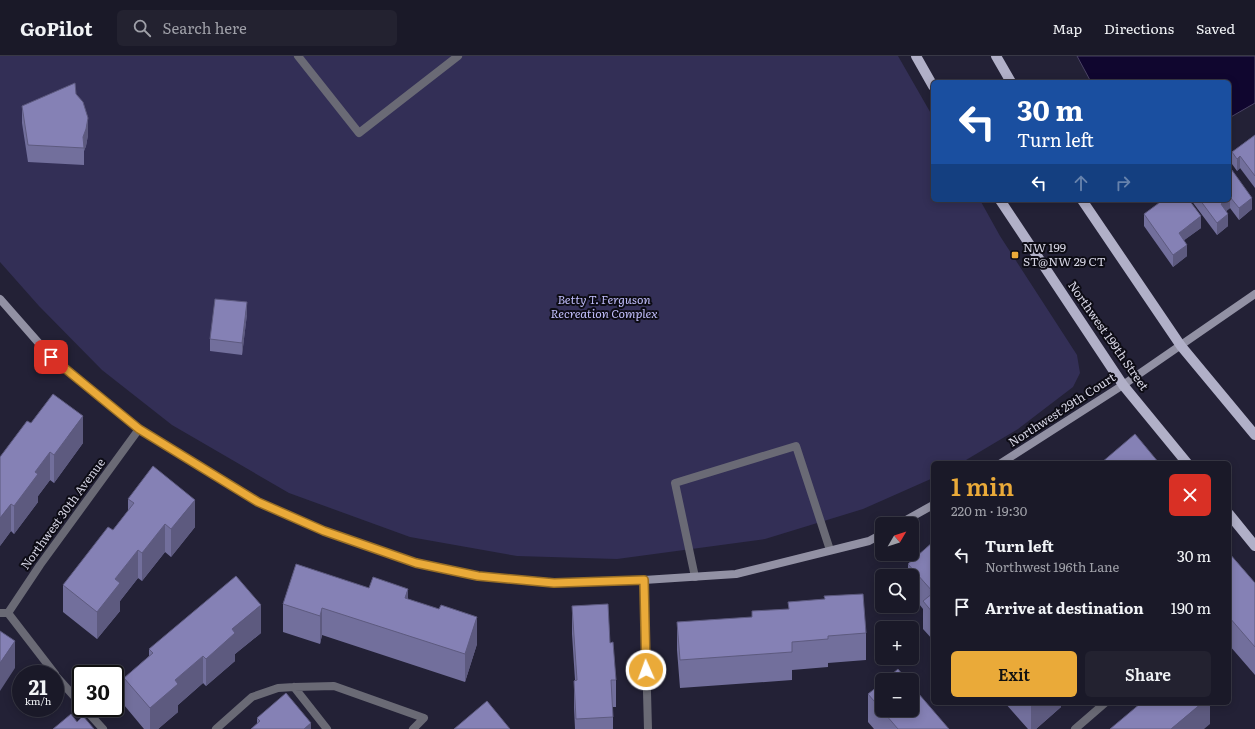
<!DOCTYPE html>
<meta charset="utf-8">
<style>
:root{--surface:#1a1928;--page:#232230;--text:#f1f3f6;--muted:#9fa0a8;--line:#383845;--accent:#eaaa39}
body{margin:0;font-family:Literata,serif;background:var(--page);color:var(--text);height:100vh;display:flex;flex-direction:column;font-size:15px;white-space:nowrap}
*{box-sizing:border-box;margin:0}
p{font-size:13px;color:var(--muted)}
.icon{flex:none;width:22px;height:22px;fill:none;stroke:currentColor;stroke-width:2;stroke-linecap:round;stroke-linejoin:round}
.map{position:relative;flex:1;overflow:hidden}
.drawer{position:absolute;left:931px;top:405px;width:300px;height:244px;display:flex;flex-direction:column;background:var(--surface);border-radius:6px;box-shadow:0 2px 10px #0003,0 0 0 1px var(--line)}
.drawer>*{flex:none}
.hud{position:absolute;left:931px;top:24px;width:300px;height:122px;border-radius:6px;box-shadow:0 2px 10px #0003,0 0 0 1px var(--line);background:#1a4fa0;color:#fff;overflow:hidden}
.needle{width:26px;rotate:51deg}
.tools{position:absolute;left:875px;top:461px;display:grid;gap:8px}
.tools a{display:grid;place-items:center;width:44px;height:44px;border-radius:6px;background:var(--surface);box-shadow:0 2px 10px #0003,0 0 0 1px var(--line);font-size:20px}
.speed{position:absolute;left:12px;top:609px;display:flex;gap:8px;font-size:20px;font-weight:700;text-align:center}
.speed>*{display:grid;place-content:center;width:52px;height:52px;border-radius:50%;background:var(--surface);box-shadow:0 2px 10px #0003,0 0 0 1px var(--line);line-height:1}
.speed small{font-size:10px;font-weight:400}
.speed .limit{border:2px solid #111;border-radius:6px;background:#fff;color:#111}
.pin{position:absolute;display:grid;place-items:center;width:34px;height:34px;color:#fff;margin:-17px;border-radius:8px;box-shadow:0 2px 6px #0006}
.me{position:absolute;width:44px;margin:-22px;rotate:358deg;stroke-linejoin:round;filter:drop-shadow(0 0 3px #0008)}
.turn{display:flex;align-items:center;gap:14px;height:84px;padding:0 20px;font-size:18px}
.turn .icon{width:52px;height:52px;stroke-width:2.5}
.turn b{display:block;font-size:28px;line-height:34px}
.lanes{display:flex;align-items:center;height:38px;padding:0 20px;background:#0003;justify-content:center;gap:20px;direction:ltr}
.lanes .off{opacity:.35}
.round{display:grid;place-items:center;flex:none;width:42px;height:42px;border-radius:6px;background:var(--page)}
.headline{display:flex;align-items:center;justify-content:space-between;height:68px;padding:0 20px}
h1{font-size:24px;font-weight:600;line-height:30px;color:var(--accent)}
.action{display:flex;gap:8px;margin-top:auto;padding:8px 20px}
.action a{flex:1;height:46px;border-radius:6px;background:var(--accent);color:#111;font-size:16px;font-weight:600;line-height:46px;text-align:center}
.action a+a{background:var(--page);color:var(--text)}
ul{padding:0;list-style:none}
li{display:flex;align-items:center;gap:12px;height:52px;padding:0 20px}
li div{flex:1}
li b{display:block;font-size:15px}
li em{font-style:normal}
header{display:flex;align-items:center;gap:24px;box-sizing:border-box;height:56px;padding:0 20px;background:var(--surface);border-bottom:1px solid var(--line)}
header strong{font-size:19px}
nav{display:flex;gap:22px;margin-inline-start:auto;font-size:14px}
.search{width:280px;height:36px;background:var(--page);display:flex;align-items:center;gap:10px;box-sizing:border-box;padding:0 14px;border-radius:6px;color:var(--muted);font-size:15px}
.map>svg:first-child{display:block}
.green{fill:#332f56}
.water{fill:#10062f;stroke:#4b4465}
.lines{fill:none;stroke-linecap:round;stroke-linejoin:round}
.lane{stroke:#6a6a75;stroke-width:8}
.street{stroke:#6a6a75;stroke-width:8}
.secondary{stroke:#9291a4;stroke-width:8}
.primary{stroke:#b1b0c8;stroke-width:10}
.wall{fill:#726f9c}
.shaded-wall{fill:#5d5a7f}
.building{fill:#8581b5;stroke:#5d5a7f}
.route-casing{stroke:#986e25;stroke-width:10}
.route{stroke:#eaaa39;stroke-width:7}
.poi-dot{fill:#eaaa39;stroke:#0d0c15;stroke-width:1.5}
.labels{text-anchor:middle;stroke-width:4;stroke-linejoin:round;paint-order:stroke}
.poi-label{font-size:12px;fill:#d5d4e3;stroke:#0d0c15;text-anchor:start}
.park-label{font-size:12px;font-style:italic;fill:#c0bdfa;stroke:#0d0c15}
.street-label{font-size:12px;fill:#d5d4e3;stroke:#0d0c15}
</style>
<header>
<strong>GoPilot</strong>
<div class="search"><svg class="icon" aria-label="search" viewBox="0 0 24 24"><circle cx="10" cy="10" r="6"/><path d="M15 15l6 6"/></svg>Search here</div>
<nav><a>Map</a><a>Directions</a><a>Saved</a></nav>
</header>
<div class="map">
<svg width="1255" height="673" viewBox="0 0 1255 673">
<rect width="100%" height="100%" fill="#232136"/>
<path class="green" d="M0 0H898L933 61V144H980L1000 180 1077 299 1080 317 1073 331 1018 373 961 407H933V422L863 453 765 483 617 503 517 500 410 481 289 437 172 369 102 314 39 250 0 206Z"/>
<path class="water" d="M1077 0H1255V47L1229 62V26H1091Z"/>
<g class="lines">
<path class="lane" d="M298 0 359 77 458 0
M695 521 675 427 796 390 830 494"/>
<path class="street" d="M644 524 648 673
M0 557H8L55 618
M8 557 40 509 139 373
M55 619 81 648
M294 631 327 673
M84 652 103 673
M216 673 252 641 278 632 294 631 334 630 424 662 413 673
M1075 673 1105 647"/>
<path class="secondary" d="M0 243 51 301 139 373 258 446 324 475 416 507 478 520 553 527 644 524 736 518 869 485 882 478
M1001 407 1123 329 1255 238
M899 468 933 449"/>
<path class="primary" d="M916 0 933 30
M996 0 1011 26
M1000 144 1123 329 1187 407
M1082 144 1181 290 1255 379
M1229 458 1255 490"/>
</g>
<path class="wall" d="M76 38 88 79 86 90 84 95V109L28 106 22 67V50Z
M1255 79V132L1240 112 1237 115 1232 108V96Z
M1229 110 1252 153 1239 164 1230 152 1226 155 1228 170 1217 179 1191 144H1229Z
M1144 158 1201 172 1184 184 1187 200 1173 211 1144 170Z
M247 258 242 299 210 295V283Z
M31 367 83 387 54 427 50 424 38 440V446L14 478 11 475 0 490Z
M128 443 195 471 171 501 165 496 142 525 138 522 120 545V555L97 583 63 556V529L113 474 128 455Z
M933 486V584L923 573V553L912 539V520H908V508Z
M1229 497 1255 527V619L1229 589Z
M369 532 408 543 477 588 465 626 322 579 320 588 283 576V548Z
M572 550 610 587 616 624V651H613V673H575L574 652V625L575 624 572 578Z
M677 566 866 577V604L828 607V611L792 614V624L680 632 677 594Z
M261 577 235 598V605L206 630 203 627 178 649V656L158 673H144L124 649V622L149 600V593Z
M868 638 949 673H874L868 666Z
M1005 647H1061V651L1036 673H1028Z
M257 662 311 673 257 667Z"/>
<path class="shaded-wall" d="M88 62V79L86 90 84 95 83 81Z
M1240 100V112L1237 115V103Z
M1230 141V152L1221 160V148L1226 144H1229V142Z
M1252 142V153L1239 164V152Z
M1228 158V170L1217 179V167Z
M1201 160V172L1179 188V177Z
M1187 189V200L1173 211V199Z
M247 246V258L242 299V287Z
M83 360V387L54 427V399Z
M50 396V424L38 440V446L14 478V450L35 416Z
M195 444V471L171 501V473Z
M11 448V475L0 490V462Z
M165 468V496L142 525V497Z
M138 494V522L120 545V555L97 583V556L115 523Z
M408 533V561L405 542Z
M261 549V577L235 598V605L206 630V603L232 573Z
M322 552V579L320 588V560Z
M477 561V588L465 626V598Z
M15 585V612L0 635V607Z
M203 600V627L178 649V656L158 673H150V652L175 624Z
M1034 647H1061V651L1036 673H1031V649Z
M1202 647H1210V668L1204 673H1171Z
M311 667V673H304Z"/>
<path class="building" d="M75 27 76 38 83 46 88 62 86 73 83 81 84 92 28 89 22 50Z
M1255 79V120L1240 100 1237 103 1232 96Z
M1229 110 1252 142 1239 152 1230 141 1229 142Z
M1163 144H1189L1201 160 1179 177 1187 189 1173 199 1144 158Z
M1200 144H1226L1221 148 1228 158 1217 167Z
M215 243 247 246 242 287 210 283Z
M53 338 83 360 54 399 50 396 35 416 38 418 14 450 11 448 0 462V401L27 365 31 367Z
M1135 378 1159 407H1101Z
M153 410 195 444 171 473 165 468 142 497 138 494 115 523 120 527 97 556 63 529 108 471 113 474 134 447 128 443Z
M933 486V536L908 508Z
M1229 497 1255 527V591L1229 561Z
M296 508 369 532 373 521 408 533 405 542 439 553 441 549 477 561 465 598 322 552 320 560 283 548Z
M236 520 261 549 232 573 235 577 206 603 203 600 175 624 178 628 150 652 124 622 153 597 149 593Z
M933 537V557L923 545Z
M863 538 866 577 828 580V583L792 586V596L680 604 677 566 752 561V555L789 553 788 546 825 543 824 540Z
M608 548 610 587 613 586 616 624H611L613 661 576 663 574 625 577 624 572 550Z
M0 575 15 585 0 607Z
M898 613 907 624H885Z
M882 627V654H912V630L949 673H898L868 638Z
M286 637 311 667 304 673H251L260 665 257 662Z
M487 645 510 673H454Z
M1029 647H1034L1031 649Z
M1141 647H1202L1171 673H1110Z
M71 658 77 666 83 660 94 673H53Z"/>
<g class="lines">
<g class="route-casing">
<path id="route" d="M51 301 139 373 258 446 324 475 416 507 478 520 554 527 644 524 646 614"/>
</g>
<use href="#route" class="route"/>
</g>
<rect class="poi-dot" x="1011" y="195" width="8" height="8" rx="2"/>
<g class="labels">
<g class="poi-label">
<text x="1023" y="196">NW 199<tspan x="1023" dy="14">ST@NW 29 CT</tspan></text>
</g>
<g class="park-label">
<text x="604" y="248">Betty T. Ferguson<tspan x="604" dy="14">Recreation Complex</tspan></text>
</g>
<g class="street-label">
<text transform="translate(1108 280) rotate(55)" y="4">Northwest 199th Street</text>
<text transform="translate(1062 354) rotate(-33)" y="4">Northwest 29th Court</text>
<text transform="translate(63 458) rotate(-54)" y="4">Northwest 30th Avenue</text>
</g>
</g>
</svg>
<div class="tools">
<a><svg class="needle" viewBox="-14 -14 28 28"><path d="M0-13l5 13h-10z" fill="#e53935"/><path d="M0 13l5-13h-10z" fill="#9fa0a8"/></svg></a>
<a><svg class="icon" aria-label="search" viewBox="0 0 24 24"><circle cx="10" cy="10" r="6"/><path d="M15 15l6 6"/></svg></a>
<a>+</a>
<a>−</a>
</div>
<div class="speed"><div>21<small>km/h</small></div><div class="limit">30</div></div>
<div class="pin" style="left:51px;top:301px;background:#d93025"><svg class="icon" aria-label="arrive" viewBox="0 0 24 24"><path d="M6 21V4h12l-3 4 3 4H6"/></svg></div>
<svg class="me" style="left:646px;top:614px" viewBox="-20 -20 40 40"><circle r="17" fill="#eaaa39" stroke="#fff" stroke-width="3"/><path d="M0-11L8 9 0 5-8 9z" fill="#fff"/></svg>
<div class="hud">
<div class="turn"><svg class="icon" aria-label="left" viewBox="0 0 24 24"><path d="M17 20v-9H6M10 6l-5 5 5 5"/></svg><div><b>30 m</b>Turn left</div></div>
<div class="lanes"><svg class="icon" aria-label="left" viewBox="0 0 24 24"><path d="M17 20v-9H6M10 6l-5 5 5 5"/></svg><svg class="icon off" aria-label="ahead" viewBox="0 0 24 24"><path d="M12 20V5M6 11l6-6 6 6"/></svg><svg class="icon off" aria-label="right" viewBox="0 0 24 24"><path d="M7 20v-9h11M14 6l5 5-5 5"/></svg></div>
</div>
<section class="drawer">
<div class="headline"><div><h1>1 min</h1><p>220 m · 19:30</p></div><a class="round" style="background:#d93025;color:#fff"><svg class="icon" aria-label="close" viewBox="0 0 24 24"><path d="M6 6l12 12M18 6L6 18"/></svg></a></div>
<ul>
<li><svg class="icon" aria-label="left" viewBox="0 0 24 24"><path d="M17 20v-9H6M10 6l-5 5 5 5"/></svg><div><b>Turn left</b><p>Northwest 196th Lane</p></div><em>30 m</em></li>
<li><svg class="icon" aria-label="arrive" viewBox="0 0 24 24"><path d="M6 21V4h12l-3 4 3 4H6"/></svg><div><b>Arrive at destination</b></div><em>190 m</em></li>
</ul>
<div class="action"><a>Exit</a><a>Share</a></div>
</section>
</div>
